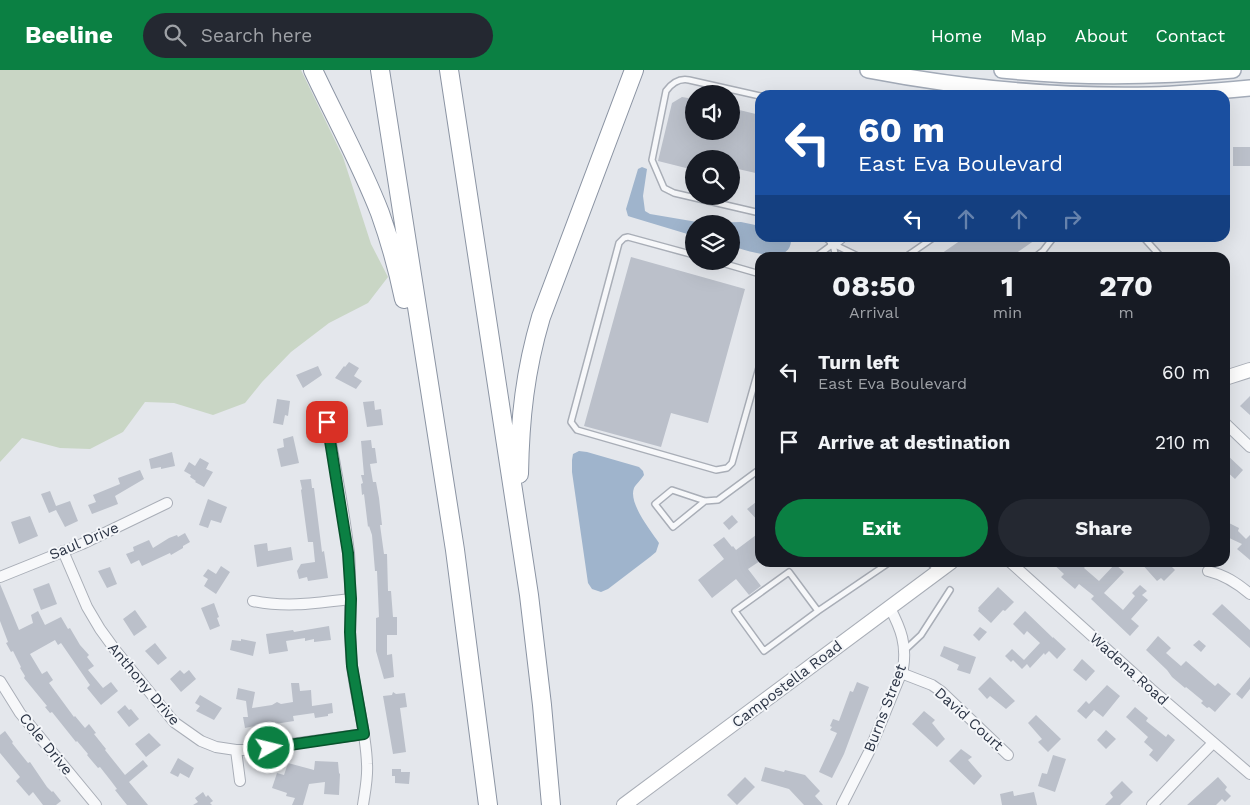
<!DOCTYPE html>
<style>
:root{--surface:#171b24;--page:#242831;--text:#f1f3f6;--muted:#9ea1a6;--accent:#0b8043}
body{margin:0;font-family:"Work Sans",sans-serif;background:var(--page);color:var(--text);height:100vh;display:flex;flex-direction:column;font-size:19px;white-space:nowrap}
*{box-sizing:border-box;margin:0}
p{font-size:16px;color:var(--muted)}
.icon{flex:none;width:28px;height:28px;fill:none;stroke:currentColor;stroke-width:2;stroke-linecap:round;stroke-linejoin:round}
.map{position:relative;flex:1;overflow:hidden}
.drawer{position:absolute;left:755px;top:182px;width:475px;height:315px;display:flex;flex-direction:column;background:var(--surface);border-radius:15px;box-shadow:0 5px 20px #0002}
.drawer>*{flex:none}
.banner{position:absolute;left:755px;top:20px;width:475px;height:152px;border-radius:15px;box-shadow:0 5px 20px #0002;background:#1a4fa0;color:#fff;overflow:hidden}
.controls{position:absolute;left:685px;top:15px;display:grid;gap:10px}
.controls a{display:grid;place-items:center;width:55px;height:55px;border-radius:50%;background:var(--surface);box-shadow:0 5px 20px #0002;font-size:25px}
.pin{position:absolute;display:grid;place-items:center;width:42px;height:42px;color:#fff;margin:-21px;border-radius:10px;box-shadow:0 2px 8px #0006}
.me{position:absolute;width:55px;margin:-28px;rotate:82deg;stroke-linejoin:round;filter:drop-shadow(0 0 4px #0008)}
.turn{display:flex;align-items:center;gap:18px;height:105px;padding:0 20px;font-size:22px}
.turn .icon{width:65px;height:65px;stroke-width:2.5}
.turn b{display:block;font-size:35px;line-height:42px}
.lanes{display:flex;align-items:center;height:48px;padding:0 20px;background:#0003;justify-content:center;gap:25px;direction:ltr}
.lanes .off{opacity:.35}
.eta{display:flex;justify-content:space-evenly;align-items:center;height:85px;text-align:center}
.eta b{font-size:30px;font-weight:700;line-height:35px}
.action{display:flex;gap:10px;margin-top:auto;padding:10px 20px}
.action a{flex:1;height:58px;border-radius:30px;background:var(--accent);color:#fff;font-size:20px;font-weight:700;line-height:58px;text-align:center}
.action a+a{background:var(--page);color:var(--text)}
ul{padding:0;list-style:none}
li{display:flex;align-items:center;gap:15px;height:70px;padding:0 20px}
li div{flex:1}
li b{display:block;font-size:19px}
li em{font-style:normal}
header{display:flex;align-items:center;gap:30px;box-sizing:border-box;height:70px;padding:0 25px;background:var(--accent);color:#fff}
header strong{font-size:24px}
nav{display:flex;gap:28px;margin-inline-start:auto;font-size:18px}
.search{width:350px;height:45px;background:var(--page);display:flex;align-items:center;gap:12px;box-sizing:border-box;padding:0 18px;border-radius:28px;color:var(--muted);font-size:19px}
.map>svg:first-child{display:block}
.green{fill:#c9d6c5}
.water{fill:#9fb4cc}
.building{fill:#bbc0ca}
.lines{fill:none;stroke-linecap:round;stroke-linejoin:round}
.service-casing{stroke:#a9aeb7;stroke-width:8}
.minor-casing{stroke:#a9aeb7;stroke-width:12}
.secondary-casing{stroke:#a9aeb7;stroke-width:16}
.primary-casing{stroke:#a3abb8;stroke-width:18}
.motorway-casing{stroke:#8b94a3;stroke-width:20}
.service{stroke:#f7f8fa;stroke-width:5}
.minor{stroke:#f7f8fa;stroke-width:10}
.secondary{stroke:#fff;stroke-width:14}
.primary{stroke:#fff;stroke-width:15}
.motorway{stroke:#fff;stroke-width:18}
.route-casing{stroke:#07532c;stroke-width:12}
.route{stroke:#0b8043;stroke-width:9}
.labels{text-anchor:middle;stroke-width:4;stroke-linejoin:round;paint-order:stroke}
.street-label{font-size:15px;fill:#2b3445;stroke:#f4f6f9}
</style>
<header>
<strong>Beeline</strong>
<div class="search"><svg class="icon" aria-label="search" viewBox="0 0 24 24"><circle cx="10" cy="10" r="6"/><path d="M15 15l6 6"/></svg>Search here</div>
<nav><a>Home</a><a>Map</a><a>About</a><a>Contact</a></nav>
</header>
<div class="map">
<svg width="1250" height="735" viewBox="0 0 1250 735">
<rect width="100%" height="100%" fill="#e4e7ec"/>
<path class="green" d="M0 0H301L343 87 371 174 388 207 368 233 329 253 291 282 262 312 245 333 213 345 174 333 145 332 123 362 90 379 60 378 22 368 0 392Z"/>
<path class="water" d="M642 97 647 99 643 126 645 141 650 144 703 153 741 152 760 156V168H791C793 198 746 180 731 176V154H694V166L631 147 628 146 626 139 638 99Z
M579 381 587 382 639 397 643 401 644 405C641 410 636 414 634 418 628 433 651 461 659 473L656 482 650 487 608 519 601 522 592 519 588 513 572 402V390L573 384Z"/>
<path class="building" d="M682 27 694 29V61H731V38L760 45V104L738 99 734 116 731 115V89H694V100L658 91 672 33Z
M1233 77H1250V96H1233Z
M964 168H1038L1009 188H935Z
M631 187 745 219 708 353 671 343 661 377 584 356Z
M349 292 359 298 354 306 362 311 356 319 335 308 344 296 345 297Z
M318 296 322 305 303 318 296 305Z
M1250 326V345L1240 336Z
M277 329 290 331 288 346 285 345 283 355 273 353Z
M374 331 375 340 381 339 383 355 367 357 363 332Z
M293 366 299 393 281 397 277 379 284 377 283 369Z
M371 370 372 378H375L377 393 370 394 373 412H376L379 428 382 455H380L384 484H387L388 521H391L393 547H397V565H387V585L392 584 394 607 384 609 376 581V548L379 547 377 501H375L372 465 369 456 368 457 364 424 362 425 361 414 363 413 361 405H364L361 371Z
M172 382 175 396 161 399V397L151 399 149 389Z
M1225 383 1243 400 1235 409 1225 400Z
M200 388 209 393 206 399 213 402 204 417 195 412 196 411 190 407 191 405 184 401 189 392 195 396Z
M140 400 144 409 115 426 118 434 92 444 88 435 96 432 93 425 120 414 118 408Z
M311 409 312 418H314L322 482 324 481 328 508 308 511 307 507 299 509 297 501 301 494 315 492 313 472H308L301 420 302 419 300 410Z
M50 421 56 436 70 431 78 451 65 457 56 440 49 443 41 424Z
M208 429 227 437 221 453 211 450 208 458 199 455Z
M760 429V453L747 439Z
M732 445 738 452 729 460 723 453Z
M30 446 38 466 19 474 11 452Z
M1225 451 1239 458 1238 461 1246 469 1250 465V490L1237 479 1242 474 1225 466Z
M760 462V491L748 499 761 516 749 525 736 509 712 528 698 510 724 489 713 475 724 467 732 477 733 476 736 480Z
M185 463 190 472 183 476V478L171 485 170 483 142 496 139 490 131 494 126 484 134 481 133 477 149 470 153 478 169 468 177 465 178 467Z
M267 473 268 481 291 477 293 490 257 497 254 475Z
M1051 492H1064L1070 497 1074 492H1089L1084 498 1099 511 1115 494 1124 502 1104 523 1123 540 1135 526 1132 523 1140 515 1147 521 1142 525 1148 530 1131 549 1139 556 1130 566 1091 529 1094 526 1079 514 1075 519 1061 507 1064 504Z
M1140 492H1167L1175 500 1164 511 1161 508 1157 511Z
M221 496 230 502 216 524 204 516 208 509 203 506 208 499 216 504Z
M110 497 117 514 107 518 98 501Z
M49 513 57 534 41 540 33 519Z
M0 514 19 560 33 553 31 545 38 541 45 555 61 547 68 559 70 558 80 575 89 585 87 587 94 596 88 600 103 618 111 612 118 621 101 635 87 618 90 615 61 573 58 575 55 570 30 584 42 604 47 601 53 610 49 613 74 647 75 646 85 658 89 654 96 663 94 664 106 679 105 680 125 705 143 690 148 696 129 712 148 735H127L115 720 117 719 111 711 100 697 98 698 92 691 87 685 88 684 77 671 76 672 52 642 50 643 45 637 47 636 24 608 25 606 20 598 21 597 13 581 11 582 6 573 8 572 0 551Z
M998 517 1014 532 1005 541 1003 540 991 553 978 541 979 539 978 538Z
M214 533 219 547 217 548 220 556 210 560 201 538Z
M1222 534 1250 560V578L1212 544Z
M135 540 147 557 134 566 123 549Z
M1025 541 1053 568V567L1066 579 1057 589 1049 581 1045 585 1044 583 1030 598 1027 594 1022 599 1013 590 1011 592 1005 586 1012 579 1024 590 1040 573 1027 561 1024 565 1013 554Z
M329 556 331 570 314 572V569L305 571V568L286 571 288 581 269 584 266 564 293 560 294 562Z
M980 557 987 562 979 571 973 565Z
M1158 566 1171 578 1166 583 1181 596 1186 591 1209 611 1215 616 1218 613 1231 624 1215 642 1209 637 1207 638 1201 633 1203 631 1186 617 1185 618 1172 607 1167 600 1146 580Z
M241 569 256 572 253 586 230 580 232 570 241 571Z
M1199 570 1206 576 1201 582 1193 575Z
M155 573 167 588 158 595 145 581Z
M944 576 976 587 970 604 957 600 959 595 940 586Z
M1082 589 1095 601 1086 611 1073 600Z
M180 600 184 604 189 600 196 609 181 622 170 609Z
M990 607 1015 631 1006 639 990 626 987 629 978 619Z
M1250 607V619L1242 629 1236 624Z
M857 612 869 617 844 684 832 708 819 702 837 663 830 660 832 657 830 656 833 649 839 651 850 621 853 622Z
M291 613H299L300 621 311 620 312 636 332 633 333 643 328 644V646L315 648 314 643 293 646 294 651 275 654V652L245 658 243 647H248L246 631 236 629 238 618 255 622 252 638 272 635 277 632 281 634 293 632Z
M1107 615 1120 626 1103 647 1094 640 1086 649 1077 641 1086 631 1089 634Z
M393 622 396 624 405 623 407 637 400 638 406 682 393 684 383 626 392 625Z
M200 625 222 638 214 650 196 641 200 636 195 633Z
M125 635 129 640 131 639 139 649 129 657 117 642Z
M1135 637 1148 648 1146 651 1166 667 1168 664 1175 670 1157 692 1149 685 1153 680 1144 672 1148 667 1126 647Z
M924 641 935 650 932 653 945 669 937 677 912 654Z
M1036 645 1061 669 1048 682 1038 672 1042 669 1028 653Z
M1106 660 1116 669 1106 679 1097 670Z
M5 661 13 672 12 673 28 693 30 692 47 717 52 722 53 721 61 731 56 735H43L33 722 29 726 16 711 20 707 0 683V665Z
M149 663 161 675 146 687 135 674Z
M961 679 972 687 968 690 982 706 974 715 949 691Z
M1053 685 1066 689 1055 722 1038 716 1042 703 1047 704Z
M178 688 194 698 189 708 180 703 178 707 170 703Z
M315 691 338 692 339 703 340 704 339 725 324 724 325 712 309 714 303 735H292L295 728 286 726 287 723 272 718 277 703 284 705 288 693 314 700Z
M765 697 780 701 784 702 785 700 805 705 820 721 815 726 823 735H804L789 719 761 711Z
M392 699H401V702H410L409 714 395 713V706H392Z
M745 707 755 717 737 735 727 725Z
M1218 707 1227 717 1225 720 1231 726 1225 732 1222 729 1216 735H1187Z
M1122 711 1133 722 1120 735H1105L1113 727 1110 723Z
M1013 721 1014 726 1034 722 1037 735H1002L1000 724Z
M203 722 206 727 208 725 213 731 210 733 212 735H193L198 732 195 728Z"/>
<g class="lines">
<g class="service-casing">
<path id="service" d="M760 26 689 10C679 8 672 13 666 21L652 90 664 118 674 123 760 143
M826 168 833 174 862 188
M1144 168 1162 188
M694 185 628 167 624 168 619 173 571 352 577 360 716 400 727 398 732 393 760 294
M814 188 833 174 836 188
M904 188 933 168
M1034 188 1043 181 1053 168
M715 191 760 204
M705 431 673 457 655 434 672 420 705 431 718 430 760 399
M929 492 938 501
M818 541 789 502 735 541 764 581 818 541 890 492
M905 580 921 565 950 520"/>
</g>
<g class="minor-casing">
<path id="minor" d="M833 174 841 168
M327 352C335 395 344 439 349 483 352 521 348 559 352 596 356 629 366 661 367 694 368 708 365 721 363 735
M1225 353 1250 377
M63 481 87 537 100 559 116 581 174 652 201 671 216 677 236 680H247L364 664
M1010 492 1151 619 1250 704
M1208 501C1225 505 1237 513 1250 524
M0 507 82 474 167 433
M253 531C287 538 317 533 351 529
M901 603 932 615 942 622 1008 685
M0 611 20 643 96 735
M236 680 240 711
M842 735 869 682 903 599C907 575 901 559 890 538
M1152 735 1213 673"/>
</g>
<g class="secondary-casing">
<path id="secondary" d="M1225 308 1250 300
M624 735 951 492"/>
</g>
<g class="primary-casing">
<path id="primary" d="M868 0C961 18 1056 27 1151 25 1184 24 1217 21 1250 18
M1002 0C1078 8 1157 7 1233 0"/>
</g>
<g class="motorway-casing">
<path id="motorway" d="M313 0C335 47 361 94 380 143 390 171 398 200 404 229
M380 0 455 480 488 735
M449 0 529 525 542 635 551 735
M519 404C520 348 525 301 541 247L634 0"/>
</g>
<use href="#service" class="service"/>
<use href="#minor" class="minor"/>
<use href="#secondary" class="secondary"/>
<use href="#primary" class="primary"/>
<use href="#motorway" class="motorway"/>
</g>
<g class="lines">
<g class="route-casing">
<path id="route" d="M269 678 364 664 352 596 350 562 351 529 348 483 327 352"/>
</g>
<use href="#route" class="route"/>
</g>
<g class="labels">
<g class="street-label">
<text transform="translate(84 471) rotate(-23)" y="5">Saul Drive</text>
<text transform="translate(1129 599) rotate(42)" y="5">Wadena Road</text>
<text transform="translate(144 614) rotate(50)" y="5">Anthony Drive</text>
<text transform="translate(787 614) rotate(-37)" y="5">Campostella Road</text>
<text transform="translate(885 638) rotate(-69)" y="5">Burns Street</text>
<text transform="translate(969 649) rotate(42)" y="5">David Court</text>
<text transform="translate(46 674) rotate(51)" y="5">Cole Drive</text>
</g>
</g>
</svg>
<div class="controls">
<a><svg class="icon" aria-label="sound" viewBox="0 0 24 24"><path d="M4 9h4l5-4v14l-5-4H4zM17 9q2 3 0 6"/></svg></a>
<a><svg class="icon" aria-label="search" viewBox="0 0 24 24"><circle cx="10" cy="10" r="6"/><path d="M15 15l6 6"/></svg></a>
<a><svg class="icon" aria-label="layers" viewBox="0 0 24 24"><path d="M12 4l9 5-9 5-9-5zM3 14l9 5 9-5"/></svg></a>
</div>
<div class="pin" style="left:327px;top:352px;background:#d93025"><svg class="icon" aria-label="arrive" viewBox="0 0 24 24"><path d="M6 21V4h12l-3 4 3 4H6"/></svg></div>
<svg class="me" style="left:269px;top:678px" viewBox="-20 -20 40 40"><circle r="17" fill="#0b8043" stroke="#fff" stroke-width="3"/><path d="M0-11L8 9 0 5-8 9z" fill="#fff"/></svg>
<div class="banner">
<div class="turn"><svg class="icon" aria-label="left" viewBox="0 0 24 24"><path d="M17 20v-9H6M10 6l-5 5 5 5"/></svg><div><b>60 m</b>East Eva Boulevard</div></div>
<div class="lanes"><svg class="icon" aria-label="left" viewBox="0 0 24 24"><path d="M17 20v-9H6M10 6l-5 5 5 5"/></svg><svg class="icon off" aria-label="ahead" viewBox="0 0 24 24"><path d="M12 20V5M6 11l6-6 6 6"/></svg><svg class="icon off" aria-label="ahead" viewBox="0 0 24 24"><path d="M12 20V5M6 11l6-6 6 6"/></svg><svg class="icon off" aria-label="right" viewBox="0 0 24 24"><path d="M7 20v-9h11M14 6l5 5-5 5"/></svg></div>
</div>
<section class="drawer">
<div class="eta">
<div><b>08:50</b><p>Arrival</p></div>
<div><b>1</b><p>min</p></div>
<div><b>270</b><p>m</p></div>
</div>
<ul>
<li><svg class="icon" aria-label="left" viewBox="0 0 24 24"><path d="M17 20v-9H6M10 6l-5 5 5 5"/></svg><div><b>Turn left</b><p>East Eva Boulevard</p></div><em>60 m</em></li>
<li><svg class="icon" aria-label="arrive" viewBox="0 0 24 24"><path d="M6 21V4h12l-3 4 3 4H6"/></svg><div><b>Arrive at destination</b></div><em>210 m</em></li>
</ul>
<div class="action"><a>Exit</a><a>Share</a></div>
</section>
</div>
